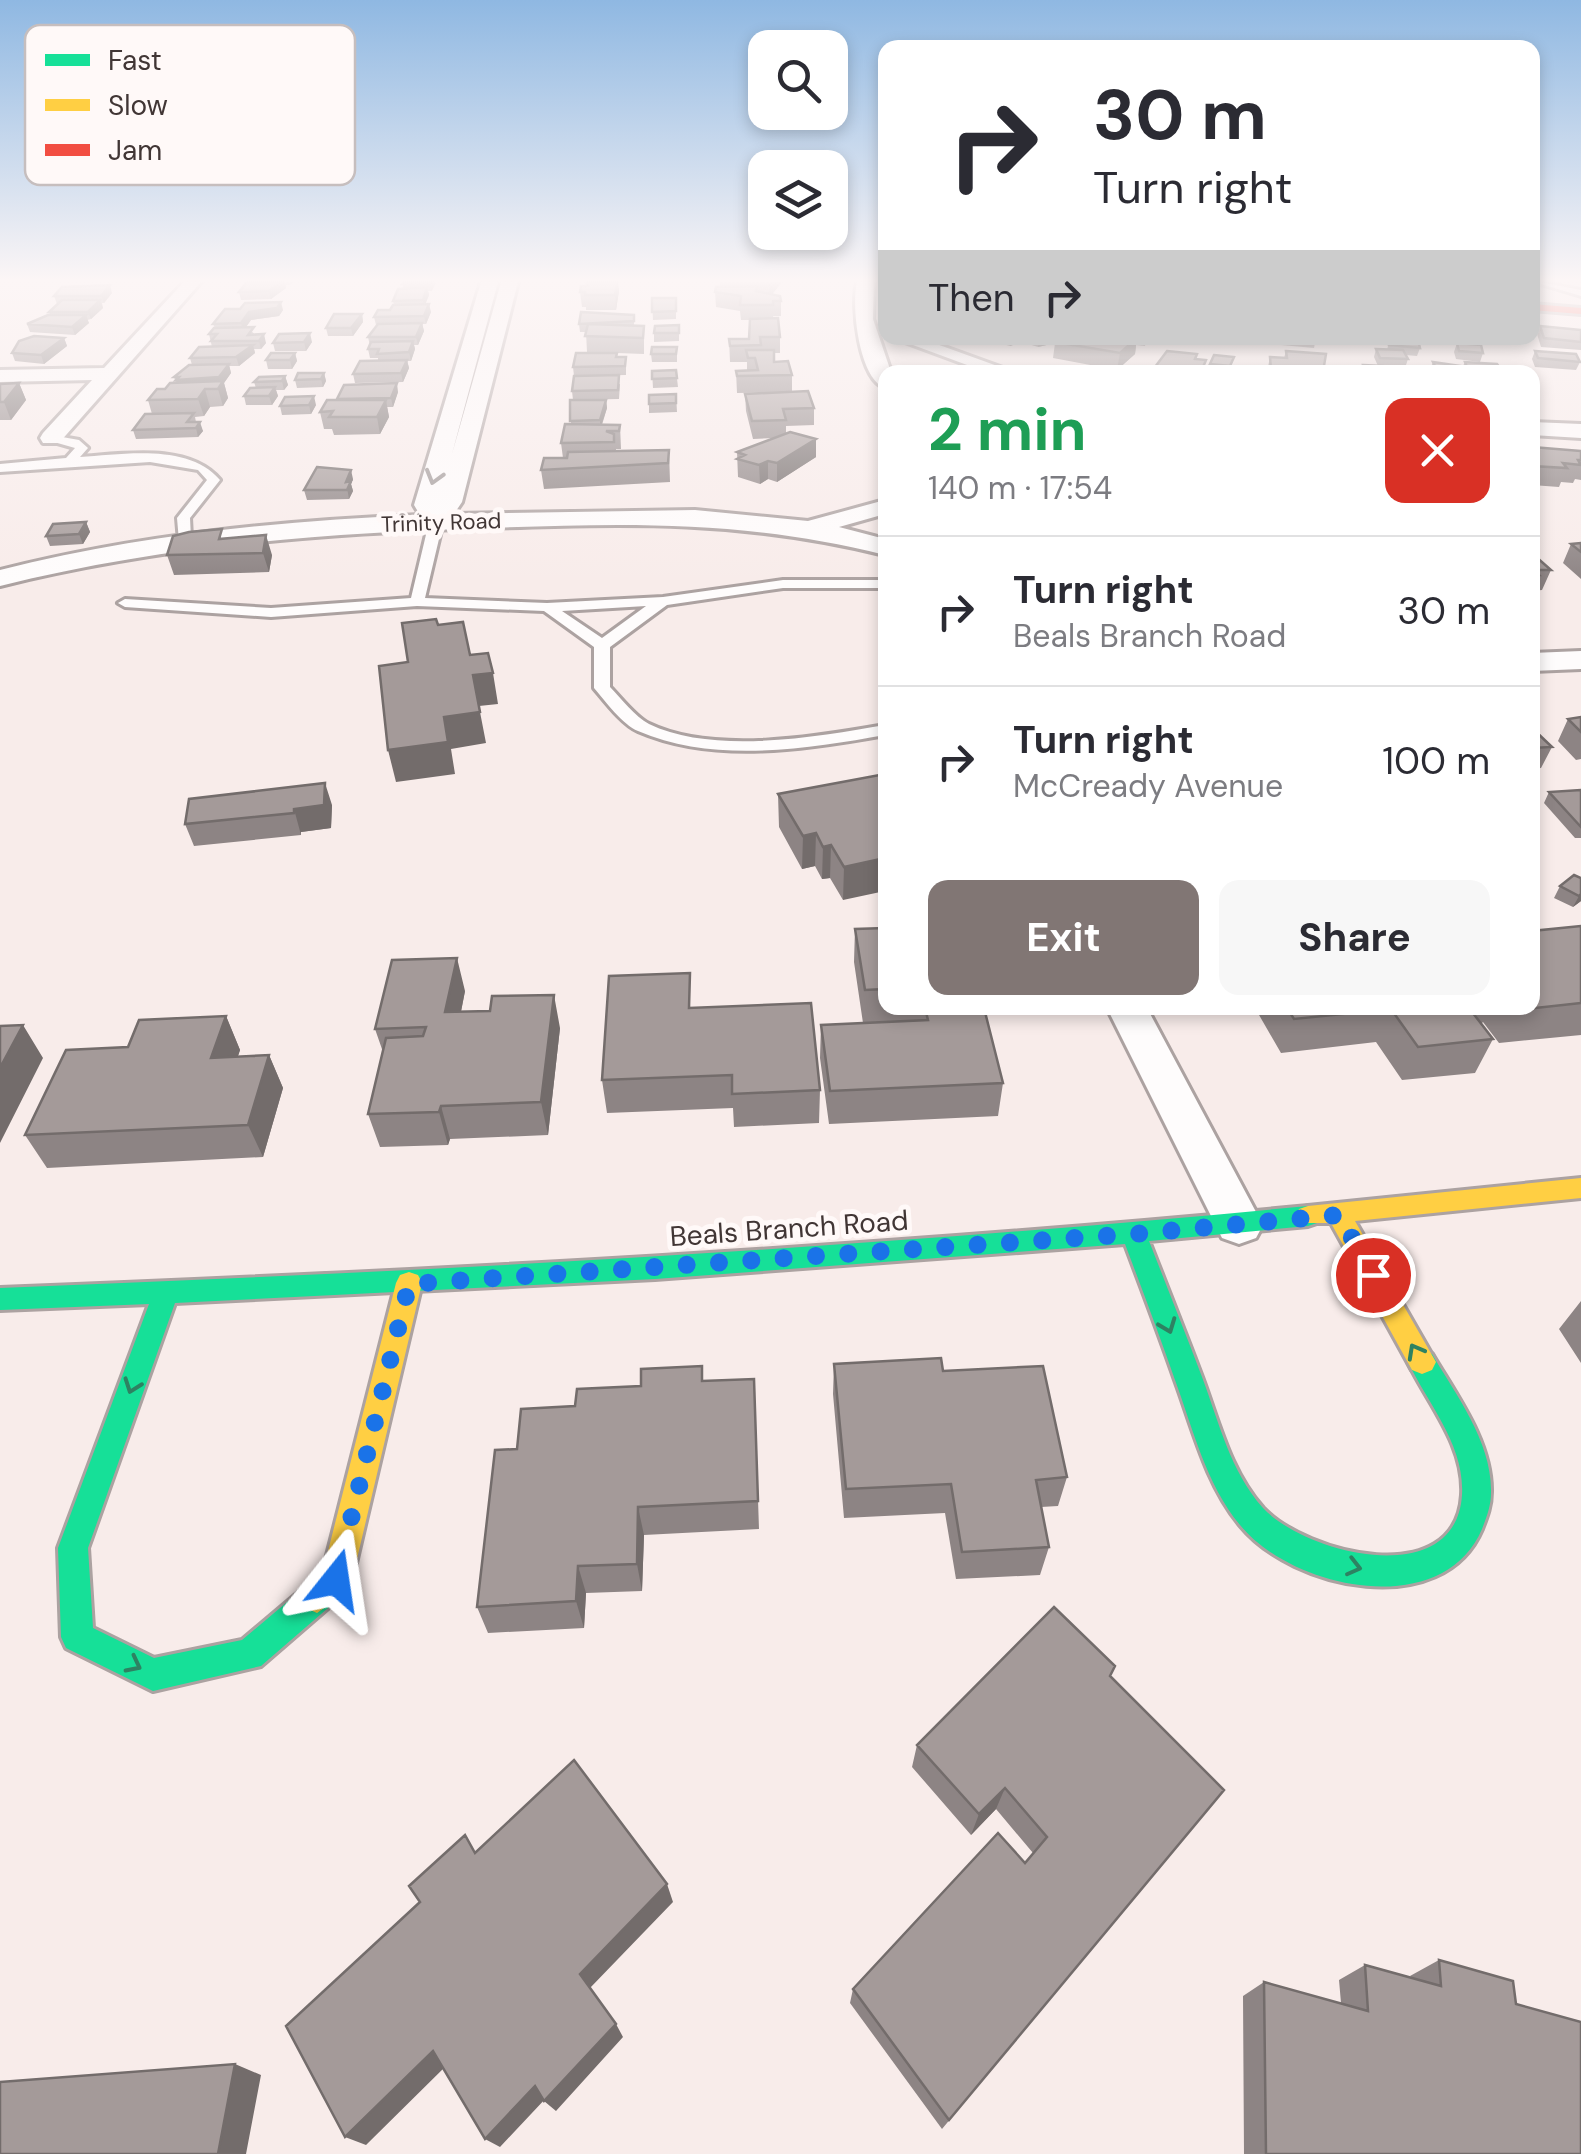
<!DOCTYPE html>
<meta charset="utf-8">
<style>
:root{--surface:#fff;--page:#f7f7f7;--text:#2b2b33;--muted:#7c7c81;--line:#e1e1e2;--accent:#817674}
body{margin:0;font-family:"DM Sans",sans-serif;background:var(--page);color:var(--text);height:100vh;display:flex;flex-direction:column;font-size:38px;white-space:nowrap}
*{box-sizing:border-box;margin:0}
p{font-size:32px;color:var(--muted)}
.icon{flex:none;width:55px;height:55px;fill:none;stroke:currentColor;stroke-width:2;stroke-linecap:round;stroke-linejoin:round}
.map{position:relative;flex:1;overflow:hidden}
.sheet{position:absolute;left:878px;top:365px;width:662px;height:650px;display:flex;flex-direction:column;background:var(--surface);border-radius:20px;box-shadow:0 5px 15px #0003}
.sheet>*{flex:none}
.hud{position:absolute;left:878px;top:40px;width:662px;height:305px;border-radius:20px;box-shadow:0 5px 15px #0003;background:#fff;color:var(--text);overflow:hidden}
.fabs{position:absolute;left:748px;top:30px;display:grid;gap:20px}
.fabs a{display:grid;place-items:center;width:100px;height:100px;border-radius:20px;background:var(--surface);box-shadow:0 5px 15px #0003;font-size:50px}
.pin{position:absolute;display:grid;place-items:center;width:85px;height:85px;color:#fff;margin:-42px;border:5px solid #fff;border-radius:50%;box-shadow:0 2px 10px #0007}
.me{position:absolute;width:110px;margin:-55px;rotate:15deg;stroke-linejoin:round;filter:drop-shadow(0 0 8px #0008)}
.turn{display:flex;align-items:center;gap:35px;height:210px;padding:0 50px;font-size:45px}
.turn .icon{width:130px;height:130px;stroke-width:2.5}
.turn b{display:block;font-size:70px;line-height:85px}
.then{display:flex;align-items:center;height:95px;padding:0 50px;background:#0003;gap:20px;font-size:38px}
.round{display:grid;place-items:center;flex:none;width:105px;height:105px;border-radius:20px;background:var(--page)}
.headline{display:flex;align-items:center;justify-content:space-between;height:170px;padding:0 50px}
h1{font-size:60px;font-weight:700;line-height:75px;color:#1e9e55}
.cta{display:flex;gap:20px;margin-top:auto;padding:20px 50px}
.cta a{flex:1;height:115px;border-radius:20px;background:var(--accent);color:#fff;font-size:40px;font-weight:700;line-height:115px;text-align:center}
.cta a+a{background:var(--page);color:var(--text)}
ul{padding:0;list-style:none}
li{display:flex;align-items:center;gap:30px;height:150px;padding:0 50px;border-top:2px solid var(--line)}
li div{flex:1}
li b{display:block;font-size:38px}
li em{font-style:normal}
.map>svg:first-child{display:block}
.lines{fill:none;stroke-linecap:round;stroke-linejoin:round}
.lane-casing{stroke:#aca2a1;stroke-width:6}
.street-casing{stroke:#aca2a1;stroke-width:6}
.fast-casing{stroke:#aca2a1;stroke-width:6}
.slow-casing{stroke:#aca2a1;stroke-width:6}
.jam-casing{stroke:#aca2a1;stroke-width:6}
.lane{fill:#fefcfc;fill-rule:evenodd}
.street{fill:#fefcfc;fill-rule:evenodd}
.fast{fill:#16e098;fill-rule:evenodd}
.slow{fill:#ffcf43;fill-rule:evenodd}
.jam{fill:#f24e42;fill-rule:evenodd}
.wall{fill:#8d8484}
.shaded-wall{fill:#736c6b}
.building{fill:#a49a99;stroke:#736c6b;stroke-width:2.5}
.oneway{stroke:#a09998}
.oneway2{stroke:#2e8262}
.route{stroke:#1a73e8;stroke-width:18;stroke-dasharray:0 32.4}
.labels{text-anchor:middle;stroke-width:10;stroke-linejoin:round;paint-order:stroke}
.far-street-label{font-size:22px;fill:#413635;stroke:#fff9f8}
.street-label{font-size:28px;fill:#413635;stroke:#fff9f8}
.key{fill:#fff9f8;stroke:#c6bebe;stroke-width:2.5}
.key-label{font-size:28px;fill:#413635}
</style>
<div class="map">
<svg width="1581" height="2154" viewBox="0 0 1581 2154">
<rect width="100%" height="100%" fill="#f8ecea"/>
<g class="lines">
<g class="lane-casing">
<path id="lane" d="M1540 282 1581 290V296L1541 284Z
M51 435 79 440 88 448 80 457C124 454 189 443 220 480L190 518 191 538 179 541 177 518 207 480 198 470 150 462 0 472V464L66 458 75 448 47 440Z
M436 518 443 522 425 598 547 603 663 597 783 580H885V588H783L667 605 610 647V687C621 698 635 717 649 724 713 755 817 737 885 725V735C807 749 714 764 638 731 623 725 605 701 594 688V647L544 611 417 606 271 617 125 607 118 603 125 599 271 608 411 598 429 522ZM646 606 602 638 562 611Z"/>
</g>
<g class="street-casing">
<path id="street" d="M184 282H201L59 443H43L40 438 43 433 92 380 0 382V370L104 368Z
M481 282H498L452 454 501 282H518L462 502 454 514 695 510 808 521 885 500V514L839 527 885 539V555C744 520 630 523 487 528 321 533 161 546 0 586V570C138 535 277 521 420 515L414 505Z
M857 282H874L873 319 891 372H885V388C859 379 851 306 857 282Z
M894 338H920L1014 372H986Z
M1532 422 1581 424V438L1532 435Z
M1581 651V669L1532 671V653Z
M1107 1008H1147L1263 1225 1256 1238 1239 1244 1222 1238Z"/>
</g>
<g class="fast-casing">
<path id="fast" d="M1308 1206 1317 1209 1320 1216 1317 1223 1308 1226 1149 1241C1167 1287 1185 1332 1202 1377 1219 1422 1230 1471 1263 1508 1307 1555 1456 1591 1462 1495 1465 1445 1428 1404 1408 1362L1412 1354 1422 1350 1432 1354C1456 1395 1492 1442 1491 1492 1491 1506 1487 1516 1482 1529 1443 1621 1293 1590 1240 1525 1206 1484 1193 1429 1175 1380 1159 1334 1142 1289 1125 1244L655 1279 175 1303 88 1548 93 1628 154 1658 242 1640 306 1586 317 1581 328 1586 333 1597 328 1608 261 1666 153 1691 66 1648 61 1637 58 1548 149 1304 0 1310V1288C437 1271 873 1248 1308 1206Z"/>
</g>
<g class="slow-casing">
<path id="slow" d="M1581 1178V1198L1355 1221 1436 1362 1432 1370 1422 1374 1412 1370 1331 1223H1299L1296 1216 1299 1209 1308 1206Z
M409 1272 418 1275 422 1283 352 1580 347 1591 317 1613 306 1608 301 1597 306 1586 323 1571 396 1283 400 1275Z"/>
</g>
<g class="jam-casing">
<path id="jam" d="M1532 304 1581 308V314L1532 310Z"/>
</g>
<use href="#lane" class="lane"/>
<use href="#street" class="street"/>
<use href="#fast" class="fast"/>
<use href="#slow" class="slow"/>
<use href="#jam" class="jam"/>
</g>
<path class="wall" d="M247 282H293L290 285H286V288L271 299 241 300 239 292Z
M403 282H436L432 291H428L429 295 425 304 431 312 426 324H422L424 331 418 345H414L415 349 411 361H407L409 368 403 382 355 383 353 374 378 360V358H370L368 349 370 346 368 337 378 325H376L374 317 390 310 394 305 393 301 403 288Z
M587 282H618L619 291 616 310H586V307H582L580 292 587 286Z
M720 282H782L772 294 781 301V316H773L780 337V353H774V362L792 375V392L737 393 736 371 747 370V362H730L729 339H749L750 320H741L740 311 716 307 715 292 720 287Z
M112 293 104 303H102L103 308 91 319 87 320 89 323 75 335 30 332 27 324 50 315 49 312 58 304H57L54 296Z
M652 298H676V319L653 320Z
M283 310 279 316 251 320 246 327 266 343 261 349H254L255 353 239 366H229L231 373 224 383 228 398 223 406 210 407 204 416 195 417 196 422 203 431 198 437 136 439 133 430 152 414 148 400 176 383 174 377 192 365 190 358 212 347 209 334 215 328 213 324Z
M362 314 363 322 353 336H328L326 328Z
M634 321V326H644V354L617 353V357H626V375L574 376 573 367 587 352 586 332H580L579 324Z
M679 325V341L654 342V333Z
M1540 326 1581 330V350L1541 347 1537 334Z
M64 338 67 346 44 364 15 361 12 353Z
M981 338H1059V339L1061 338H1147L1145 346 1136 345 1135 354 1117 370 1053 358 1055 343 1038 347 1022 342 1010 346Z
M1282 338H1316L1314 348 1281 345Z
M1390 338 1420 348 1417 356 1406 355 1408 359 1405 368 1383 367 1385 371 1398 372H1360L1363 365 1378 366 1374 357 1376 349 1387 350Z
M1467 338H1516L1513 344 1468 342Z
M312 342 306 351H275L273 343Z
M1457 343 1483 353 1480 362 1456 359 1454 352Z
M677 347V362H652L651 354Z
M1286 351 1323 372H1267L1270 357 1284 358Z
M1535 351 1580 362 1576 370 1535 367 1532 359Z
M295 353 297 361 292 369H268L266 360Z
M1234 357 1229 372H1208L1210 364Z
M1196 359 1206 360 1203 372H1154L1155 367Z
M1433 362 1463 366 1465 362 1522 372H1429Z
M676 370 678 387 653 388 652 371Z
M324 373 326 381 323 387 297 388 295 380Z
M285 376 288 385 284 390H276L278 396 272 405H246L244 396 256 388 254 382Z
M19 383 26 400 11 420H0V384Z
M620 384 619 399 573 400 572 391Z
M398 392 393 407H387L389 417 380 434 334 435 332 429H324L320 412 337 400Z
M676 394 677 412 649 413V404Z
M745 394 814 408V425L786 426V434L816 457 777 482 768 479 760 484 738 477 737 452 775 438 753 439 746 411Z
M570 400H606L607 408 602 425H620L621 449H616V451L669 450 670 482 544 489 541 470 563 458 561 443 571 424Z
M316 405 311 414 282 415 280 406Z
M1532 447 1581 451V480L1575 479 1573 483 1561 482 1559 487 1532 485Z
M353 479 351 484 353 491 349 499 307 500 304 490Z
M86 522 90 532 83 544 50 546 46 536Z
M225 539 272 555 269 572 174 575 167 555Z
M1581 543V579L1563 563 1571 544Z
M1532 555 1551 570 1542 590 1532 591Z
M1581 717V759L1576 760 1558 741 1568 719Z
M1532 728 1552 747 1541 768 1532 769Z
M885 774 843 900 830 878 822 879 815 866 802 869 779 827 778 794Z
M1581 790V838H1575L1544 803 1549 792Z
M332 805 331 828 301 832V835L194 846 185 824Z
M1581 878V901L1573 907 1554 898 1560 886Z
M1581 926V1035L1499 1043 1483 1022 1481 1024 1493 1039 1475 1073 1402 1080 1376 1042 1281 1053 1255 1008H1532Z
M885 928V1008H984L1003 1083 998 1116 829 1124 820 1058 821 1025 863 1023 854 962 855 929Z
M465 991 461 1012 560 1028 548 1135 450 1139 448 1145 380 1147 368 1114 383 1052 375 1029Z
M692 1008 820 1090 819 1123 734 1127 733 1108 607 1113 602 1080Z
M226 1016 240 1050 238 1056 269 1055 283 1088 263 1157 47 1168 25 1135Z
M1581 1301V1363L1559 1329Z
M834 1364 943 1371 1067 1477 1058 1506 1041 1507 1049 1547 1040 1575 956 1579 945 1513 844 1518 833 1394Z
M754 1379 759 1529 644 1535 642 1591 586 1593 584 1628 488 1633 477 1607 517 1449 575 1406 703 1381Z
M1110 1676 1224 1790 942 2129 850 2003 853 1989 1025 1863 1033 1853 996 1809 971 1835 912 1767 917 1745Z
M1439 1960 1516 2004 1581 2154H1244L1243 1996 1264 1982 1341 2003 1339 1980 1365 1965 1411 1977 1410 1976Z"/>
<path class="shaded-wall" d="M282 282H285L286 288 271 299 269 291Z
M617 282H618L619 291 616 310 615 295Z
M770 282H782L769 298V283Z
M110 285 112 293 104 303 101 296Z
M427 287 429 295 424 308 423 300Z
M100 300 103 308 91 319 88 312Z
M281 302 283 310 279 316 251 320 243 331 241 323 249 312Z
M429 304 431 312 426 324 424 316Z
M362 314 363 322 353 336 351 328Z
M86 315 89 323 75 335 72 327Z
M422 323 424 331 418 345 416 337Z
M310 333 312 342 306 351 304 342Z
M264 334 266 343 261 349 259 341Z
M64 338 67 346 44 364 41 355Z
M1011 338H1023L1022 342 1010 346Z
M1039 338H1059V342H1055V343L1038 347Z
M1137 338 1135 354 1117 370 1120 353Z
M413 341 415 349 411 361 409 352Z
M253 345 255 353 239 366 236 357Z
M295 353 297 361 292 369 290 360Z
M407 360 409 368 403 382 401 373Z
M229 364 231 373 224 383 228 398 223 406 218 389H179L176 380Z
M324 373 326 381 323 387 321 379Z
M285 376 288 385 284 390 282 381Z
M19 383 26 400 11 420 4 402Z
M397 383 398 392 393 407 391 398Z
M275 387 278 396 272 405 269 396Z
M205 389 210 407 204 416 198 399Z
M314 396 316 405 311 414 309 405Z
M386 400 389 417 380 434 377 417Z
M606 400 607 408 600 429V420Z
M200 422 203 431 198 437 196 428Z
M816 439V457L777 482V463Z
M768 461V479L760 484 759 465Z
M351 470 353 479 351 484 353 491 349 499 346 482Z
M86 522 90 532 83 544 79 534Z
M266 535 272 555 269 572 263 553Z
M493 673 498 704 479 706 473 675Z
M480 712 486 743 451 749 455 774 396 782 388 750 444 717Z
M325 783 332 805 331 828 301 832V835L294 809Z
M816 833 815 866 802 869 803 836Z
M831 845 830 878 822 879 823 847Z
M885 858V891L843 900 844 867Z
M1581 894V901L1573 907 1579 896Z
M457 958 465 991 454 1046 445 1012Z
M554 995 560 1028 548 1135 541 1102Z
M226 1016 240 1050 226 1091 211 1058Z
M23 1025 43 1058 0 1143V1068Z
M269 1055 283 1088 263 1157 248 1125Z
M441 1106 450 1139 448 1145 439 1112Z
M638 1507 644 1535 642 1591 637 1564Z
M578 1566 586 1593 584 1628 576 1601Z
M1005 1788 996 1809 971 1835 979 1814Z
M667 1884 673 1902 590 1988 580 1974Z
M616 2024 623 2037 556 2111 544 2101Z
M433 2051 449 2063 366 2145 345 2137Z
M235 2064 261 2075 246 2154H218Z
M535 2086 547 2097 500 2147 485 2139Z"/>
<path class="building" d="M247 282H282L269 291 239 292Z
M403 282H432L431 284H402Z
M587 282H617L615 295H585V292H580L581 286H587Z
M110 285 101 296H54L62 287Z
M757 286 756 291 780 296 781 301H773V305H740L741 296 715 292 716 287Z
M427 287 423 300 393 301 398 289Z
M652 298H676V311L652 312Z
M62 300H100L88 312H49Z
M281 302 277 308 249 312 241 323 213 324 225 309H240L245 303Z
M429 304 424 316 374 317 378 310H390L393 305Z
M581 312 634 315V321L579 324Z
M334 314H362L351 328H326Z
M48 315H86L72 327 27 324Z
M778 318 780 337H760L761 345 730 346 729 339H749L750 319Z
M422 323 416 337H368L378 324Z
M588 324 644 326 643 338 585 336Z
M679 325V333H654L655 326Z
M1540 326 1581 330V342L1544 338Z
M254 327 248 335 264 334 259 341H211L217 334H209L214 328Z
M310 333 304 342 273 343 279 334Z
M34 336 64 338 41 355 12 353 19 341Z
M1061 338H1137L1120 353 1055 342Z
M1390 338 1418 340 1420 348 1389 345Z
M413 341 409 352 377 354 379 349H368L371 342Z
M1457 343 1481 345 1483 353 1459 351Z
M253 345 236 357 190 358 199 347Z
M652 347H677L676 354H651Z
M1376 349 1403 350 1408 359 1380 358Z
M746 350H774V362L788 361 792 375 737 376 736 371 758 370 755 358H748Z
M1167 351 1197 354 1195 359 1206 360 1201 372 1155 367Z
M1286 351 1326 354 1323 372 1271 369 1270 357 1287 358Z
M1535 351 1576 354 1580 362 1538 358Z
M271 353H295L290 360H266Z
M576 353H617L616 357H626L625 366 573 367Z
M1214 355 1234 357 1230 366 1210 364Z
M407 360 401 373 353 374 360 361Z
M1433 362 1467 367 1465 362 1497 364 1500 368 1520 370 1522 372H1438Z
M229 364 219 377 176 380 179 377H174L189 365Z
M1363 365 1383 366 1385 371 1398 372H1365Z
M676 370 677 378 652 379V371Z
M298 373H324L321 379 295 380Z
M619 375 618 390 572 391 574 376Z
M285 376 282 381 254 382 259 377Z
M223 381 218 389H205L198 399 148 400 157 389H165L170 383Z
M19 383 4 402H0V384Z
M397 383 391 398 337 399 344 385Z
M275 387 269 396H244L250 388Z
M808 391 814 408 783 409 786 420 752 421 745 394Z
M676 394V403L649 404V395Z
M314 396 309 405 280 406 285 397Z
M327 400H386L377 417H329L333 411 320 412Z
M570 400H606L600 420 570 421Z
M194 413 187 422H200L196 428 133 430 145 414Z
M565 424 620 425 619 431H606L614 434V442L561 443Z
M790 432 816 439 777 463 768 461 759 465 737 459 745 455 737 452Z
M1532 447 1581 451V460H1578L1581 465 1563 463 1567 468 1532 466Z
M669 450 668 463 541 470 544 458H567L568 452Z
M317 467 351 470 346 482 351 481 347 490H304Z
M86 522 79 534 46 536 53 524Z
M222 529 219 539 266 535 263 553 167 555 173 536 189 532Z
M1581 543V552L1571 544Z
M1532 555H1534L1551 570H1534L1539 575H1532Z
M436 619 438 625 463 622 470 655 488 653 493 673 473 675 480 712 444 717 448 742 388 750 379 666 408 662 402 623Z
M1581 717V732L1568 719Z
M1532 728 1552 747 1532 748Z
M885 774V858L844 867 831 845 823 847 816 833 803 836 778 794Z
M325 783 324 805 294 809V813L185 824 189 799Z
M1581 790V827L1549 792Z
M1574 875 1581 878V894L1579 896 1560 886Z
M1581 926V1003L1517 1010 1516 1008H1532V931Z
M885 928V989L865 990 855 929Z
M457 958 445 1012 490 1011 492 996 554 995 541 1102 441 1106 439 1112 368 1114 386 1038 423 1036 426 1027 375 1029 392 960Z
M690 973 689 1008 811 1003 820 1090 732 1094V1075L602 1080 609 976Z
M925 1008H984L1003 1083 830 1091 821 1025 928 1020Z
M1287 1008H1469L1493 1039 1418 1047 1391 1009 1294 1019Z
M226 1016 211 1058 269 1055 248 1125 25 1135 66 1050 128 1047 139 1020Z
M23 1025 0 1068V1026Z
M941 1358 943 1371 1043 1366 1067 1477 1036 1480 1049 1547 962 1552 951 1484 846 1489 834 1364Z
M702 1366V1381L754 1379 758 1501 638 1507 637 1564 578 1566 576 1601 477 1607 495 1450 517 1449 521 1409 575 1406 577 1389 641 1386V1369Z
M1054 1607 1115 1666 1110 1676 1224 1790 949 2120 853 1989 998 1833 1025 1863 1047 1837 1005 1788 979 1814 917 1745Z
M574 1760 667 1884 580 1974 616 2024 544 2101 535 2086 485 2139 433 2051 345 2137 286 2026 420 1902 409 1886 465 1835 475 1853Z
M1439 1960 1513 1981 1516 2004 1581 2022V2154H1266L1264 1982 1368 2011 1365 1965 1441 1986Z
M235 2064 218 2154H0V2082Z"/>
<defs><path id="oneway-chevron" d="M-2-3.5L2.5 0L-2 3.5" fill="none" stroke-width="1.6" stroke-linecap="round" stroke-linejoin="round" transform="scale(2.5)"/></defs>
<use class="oneway" href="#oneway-chevron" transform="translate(434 477) rotate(106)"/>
<g class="oneway2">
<use href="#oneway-chevron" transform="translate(1168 1326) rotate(69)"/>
<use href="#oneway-chevron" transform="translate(1415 1351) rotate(-119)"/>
<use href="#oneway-chevron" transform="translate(132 1386) rotate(110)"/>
<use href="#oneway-chevron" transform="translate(1354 1567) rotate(14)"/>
<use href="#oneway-chevron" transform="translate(134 1665) rotate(27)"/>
</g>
<linearGradient id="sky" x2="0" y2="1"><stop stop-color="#8fb8e2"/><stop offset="0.48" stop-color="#fcf6f6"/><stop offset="1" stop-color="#fcf6f6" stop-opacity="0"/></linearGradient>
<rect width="1581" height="584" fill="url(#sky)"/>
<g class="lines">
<path class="route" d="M336 1580 409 1284 1134 1234 1339 1215 1373 1275"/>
</g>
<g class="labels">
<g class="far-street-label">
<text transform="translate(441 522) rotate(-2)" y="8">Trinity Road</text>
</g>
<g class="street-label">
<text transform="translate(789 1228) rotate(-4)" y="10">Beals Branch Road</text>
</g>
</g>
<rect x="25" y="25" width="330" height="160" rx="15" class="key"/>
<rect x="45" y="54" width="45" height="12" fill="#16e098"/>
<rect x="45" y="99" width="45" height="12" fill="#ffcf43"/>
<rect x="45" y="144" width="45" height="12" fill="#f24e42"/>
<g class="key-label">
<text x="108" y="70">Fast</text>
<text x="108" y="115">Slow</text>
<text x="108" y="160">Jam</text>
</g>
</svg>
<div class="fabs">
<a><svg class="icon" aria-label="search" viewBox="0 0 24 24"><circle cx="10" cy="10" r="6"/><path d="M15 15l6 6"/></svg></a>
<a><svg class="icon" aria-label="layers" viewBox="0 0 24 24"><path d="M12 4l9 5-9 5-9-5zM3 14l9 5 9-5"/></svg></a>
</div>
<div class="pin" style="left:1373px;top:1275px;background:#d93025"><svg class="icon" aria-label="arrive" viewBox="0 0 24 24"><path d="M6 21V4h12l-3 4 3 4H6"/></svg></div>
<svg class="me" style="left:336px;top:1580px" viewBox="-20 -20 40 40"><path d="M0-17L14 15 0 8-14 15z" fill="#1a73e8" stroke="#fff" stroke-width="4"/></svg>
<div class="hud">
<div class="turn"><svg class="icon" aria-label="right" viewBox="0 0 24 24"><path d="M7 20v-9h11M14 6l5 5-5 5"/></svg><div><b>30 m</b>Turn right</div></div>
<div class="then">Then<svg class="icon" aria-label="right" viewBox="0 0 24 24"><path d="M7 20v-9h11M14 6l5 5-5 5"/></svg></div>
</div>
<section class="sheet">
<div class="headline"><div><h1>2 min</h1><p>140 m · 17:54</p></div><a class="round" style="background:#d93025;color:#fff"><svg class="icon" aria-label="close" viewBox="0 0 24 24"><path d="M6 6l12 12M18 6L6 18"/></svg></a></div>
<ul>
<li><svg class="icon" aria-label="right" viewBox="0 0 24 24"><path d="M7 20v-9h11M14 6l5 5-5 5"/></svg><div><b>Turn right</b><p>Beals Branch Road</p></div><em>30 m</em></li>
<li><svg class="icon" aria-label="right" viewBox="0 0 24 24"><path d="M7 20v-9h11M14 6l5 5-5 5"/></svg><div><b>Turn right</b><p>McCready Avenue</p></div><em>100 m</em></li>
</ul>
<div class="cta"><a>Exit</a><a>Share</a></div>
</section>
</div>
